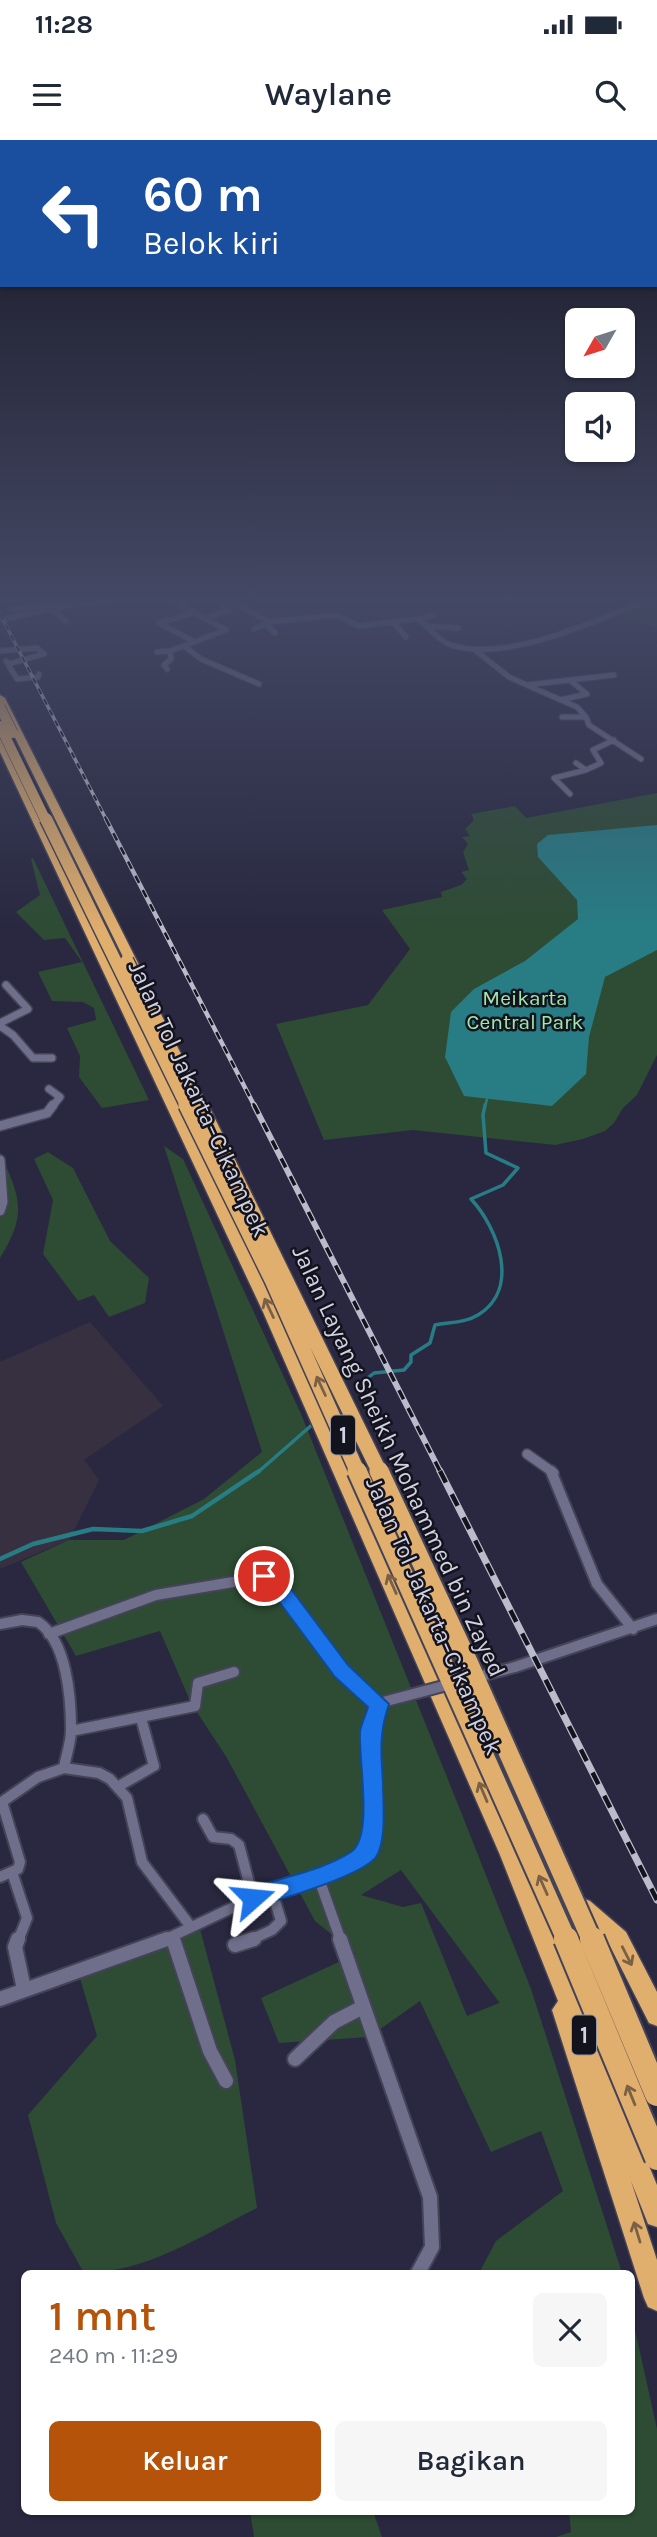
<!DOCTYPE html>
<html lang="id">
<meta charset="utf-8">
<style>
:root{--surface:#fff;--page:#f6f6f7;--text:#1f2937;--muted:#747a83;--accent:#b45309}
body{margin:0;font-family:Karla,sans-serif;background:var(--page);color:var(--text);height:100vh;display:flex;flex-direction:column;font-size:26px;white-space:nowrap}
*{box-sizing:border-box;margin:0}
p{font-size:23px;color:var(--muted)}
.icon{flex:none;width:38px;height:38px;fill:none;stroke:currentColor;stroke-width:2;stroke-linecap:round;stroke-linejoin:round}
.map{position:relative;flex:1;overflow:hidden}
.panel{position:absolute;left:21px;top:2130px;width:614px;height:245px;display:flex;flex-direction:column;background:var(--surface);border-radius:10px;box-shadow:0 2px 5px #0004}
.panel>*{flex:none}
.guide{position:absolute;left:0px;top:0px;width:658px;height:147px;box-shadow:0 2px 5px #0004;background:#1a4fa0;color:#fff;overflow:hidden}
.needle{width:46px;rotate:231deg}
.buttons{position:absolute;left:565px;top:168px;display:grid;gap:14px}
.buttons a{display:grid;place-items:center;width:70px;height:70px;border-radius:10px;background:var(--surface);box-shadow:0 2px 5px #0004;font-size:35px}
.pin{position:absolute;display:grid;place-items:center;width:60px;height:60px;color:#fff;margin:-30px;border:4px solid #fff;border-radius:50%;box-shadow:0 2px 7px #0007}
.me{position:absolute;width:77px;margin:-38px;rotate:72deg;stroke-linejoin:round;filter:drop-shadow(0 0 5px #0008)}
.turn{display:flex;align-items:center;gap:24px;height:147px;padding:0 28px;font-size:32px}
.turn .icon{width:91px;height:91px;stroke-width:2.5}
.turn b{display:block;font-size:49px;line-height:60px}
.round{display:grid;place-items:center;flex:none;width:74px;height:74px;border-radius:10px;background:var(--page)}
.headline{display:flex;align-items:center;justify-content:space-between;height:119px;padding:0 28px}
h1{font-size:42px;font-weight:600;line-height:52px;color:var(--accent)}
.primary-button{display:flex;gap:14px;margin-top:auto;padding:14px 28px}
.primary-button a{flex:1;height:80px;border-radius:10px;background:var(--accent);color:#fff;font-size:28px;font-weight:600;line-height:80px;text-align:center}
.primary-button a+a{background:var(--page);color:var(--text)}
.status{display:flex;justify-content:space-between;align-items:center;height:49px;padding:0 35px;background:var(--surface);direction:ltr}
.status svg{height:19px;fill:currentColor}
header{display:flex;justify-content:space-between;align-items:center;height:91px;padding:0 28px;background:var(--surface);font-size:32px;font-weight:600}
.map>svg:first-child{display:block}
.industrial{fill:#363040}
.green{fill:#2d4c33;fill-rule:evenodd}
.water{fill:#287d84}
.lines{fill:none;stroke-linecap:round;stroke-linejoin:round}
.stream-far2{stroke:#287d84;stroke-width:2.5}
.stream-far1{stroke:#287d84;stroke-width:3.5}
.stream{stroke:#287d84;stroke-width:4.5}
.minor-far4-casing{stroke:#444357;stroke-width:7}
.minor-far3-casing{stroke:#444357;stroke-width:10}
.minor-far2-casing{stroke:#444357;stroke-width:12}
.minor-far1-casing{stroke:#444357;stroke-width:14}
.minor-casing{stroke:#444357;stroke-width:18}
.tertiary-casing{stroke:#444357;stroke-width:8}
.motorway-casing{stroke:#444357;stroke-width:3}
.minor-far4{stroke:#6f6f8b;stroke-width:5}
.minor-far3{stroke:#6f6f8b;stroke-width:7}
.minor-far2{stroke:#6f6f8b;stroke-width:9}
.minor-far1{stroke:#6f6f8b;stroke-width:10}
.minor{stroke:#6f6f8b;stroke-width:14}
.tertiary{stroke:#6f6f8b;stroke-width:6}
.motorway{fill:#e0ae6d;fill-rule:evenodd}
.rail-far3-casing{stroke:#bbc;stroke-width:3.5}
.rail-far2-casing{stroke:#bbc;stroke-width:4.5}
.rail-far1-casing{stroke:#bbc;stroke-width:6}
.rail-casing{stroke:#bbc;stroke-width:7}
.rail-far3{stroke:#13131d;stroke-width:2;stroke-dasharray:6;stroke-linecap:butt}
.rail-far2{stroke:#13131d;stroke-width:2.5;stroke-dasharray:8;stroke-linecap:butt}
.rail-far1{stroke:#13131d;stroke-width:3.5;stroke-dasharray:10;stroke-linecap:butt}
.rail{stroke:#13131d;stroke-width:4.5;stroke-dasharray:13;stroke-linecap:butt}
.minor-bridge-casing{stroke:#444357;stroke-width:14;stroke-linecap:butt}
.motorway-bridge-far4-casing{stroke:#444357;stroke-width:11;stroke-linecap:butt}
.motorway-bridge-far3-casing{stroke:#444357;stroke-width:15;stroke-linecap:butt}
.motorway-bridge-far2-casing{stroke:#444357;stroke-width:18;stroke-linecap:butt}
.motorway-bridge-far1-casing{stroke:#444357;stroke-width:23;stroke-linecap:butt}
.motorway-bridge-casing{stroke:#444357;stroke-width:28;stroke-linecap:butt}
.minor-bridge{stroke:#6f6f8b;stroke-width:10}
.motorway-bridge-far4{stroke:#e0ae6d;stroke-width:10}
.motorway-bridge-far3{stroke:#e0ae6d;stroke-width:12}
.motorway-bridge-far2{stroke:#e0ae6d;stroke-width:15}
.motorway-bridge-far1{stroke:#e0ae6d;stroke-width:19}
.motorway-bridge{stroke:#e0ae6d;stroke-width:24}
.oneway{stroke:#7a6045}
.route{fill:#1a73e8;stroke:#114b97;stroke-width:2}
.labels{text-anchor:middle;stroke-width:5;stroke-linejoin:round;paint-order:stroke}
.far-park-label{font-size:21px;fill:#9fe8ac;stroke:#13131d}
.shield{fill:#13131d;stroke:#9898a6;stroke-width:2}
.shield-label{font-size:23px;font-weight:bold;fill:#d1d1e1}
.street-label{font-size:24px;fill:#d1d1e1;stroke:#13131d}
</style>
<div class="status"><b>11:28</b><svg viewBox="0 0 49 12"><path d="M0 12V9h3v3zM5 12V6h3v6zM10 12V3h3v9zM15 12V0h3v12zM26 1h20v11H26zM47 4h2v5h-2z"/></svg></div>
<header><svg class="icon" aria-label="menu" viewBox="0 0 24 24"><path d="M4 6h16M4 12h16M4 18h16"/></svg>Waylane<svg class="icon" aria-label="search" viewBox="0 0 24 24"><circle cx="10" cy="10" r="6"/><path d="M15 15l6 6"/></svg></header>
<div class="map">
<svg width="657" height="2397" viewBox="0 0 657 2397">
<rect width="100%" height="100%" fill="#292840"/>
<path class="industrial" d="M90 1182 163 1266 84 1320 99 1340 69 1400 0 1429V1222Z"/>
<path class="green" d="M657 461V488L620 474Z
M657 653V915L637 955 623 968 614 983 605 991 583 999 555 1005 413 990 324 1000 276 884 368 865 410 809 382 770 442 757 441 752 461 745 467 739 461 732 469 730 463 712 468 704 462 697 470 696 465 689 474 680 471 674 515 666 526 678Z
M33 718 149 960 102 968 79 937 80 916 67 888 96 880 94 868 83 862 52 861 38 832 82 822 65 798 44 800 16 772 40 755 31 719Z
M164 1006 183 1019 301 1274 463 1677 531 1849 622 2133H479L496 2101 563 2051 541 1991 491 2012 420 1861 369 1897 279 1903 261 1858 356 1814 315 1781 227 1618 191 1563 160 1491 76 1516 21 1422 69 1400H124L204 1359 262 1312ZM401 1730 499 1862V1863L467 1876 421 1763 403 1767 361 1755Z
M0 1012C20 1058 28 1073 0 1118Z
M48 1012 73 1028 110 1101 149 1138 145 1163 109 1177 94 1155 78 1161 43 1114 53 1060 34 1019Z
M200 1789 235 1920 257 2068C202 2095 146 2133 84 2133L56 2083 28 1975 97 1896 78 1831Z
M632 2176 657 2289V2397H556L571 2392 569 2371H632Z
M250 2371H373L382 2397H254Z"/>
<path class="water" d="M657 685V810L605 837 589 897 586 934 552 966 464 956 445 917 451 872 474 849 525 821 578 779 577 760 538 717 537 704 548 695Z"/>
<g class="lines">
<path class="stream-far2" d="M485 967 487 959"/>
<path class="stream-far1" d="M359 1245 374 1233 404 1230 411 1222V1215L430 1203 435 1185C449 1182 465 1183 478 1175 521 1149 498 1088 471 1059L503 1045 518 1028 486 1013 483 975 485 965
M257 1333 313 1284"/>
<path class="stream" d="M0 1419 33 1404 93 1389 142 1391 192 1376 259 1331"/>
<g class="minor-far4-casing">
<path id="minor-far4" d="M221 455 270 482 336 475 359 486 417 479C429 486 438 501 451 505 510 524 601 477 657 457
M61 468 52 469 66 481
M11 469 54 465
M193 473 159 483 193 501
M206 478 230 470 221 464
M417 479 434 475
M393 482 406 497
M266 484 275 493
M428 486 458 488
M254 489 270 482
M184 506 201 519 259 544
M475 510 509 537 527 545 614 535
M0 511 37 508 44 514 8 524
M157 512 170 511
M6 521 17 539 38 537 39 534
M167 529 164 525 171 519 170 511 226 490 177 463 221 457
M529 546 577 567 586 577H562
M560 560 587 554 572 542
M586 577 589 585 641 619
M576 623 586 630 601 623 593 610 614 600
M570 654 554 638 586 630"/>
</g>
<g class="minor-far3-casing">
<path id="minor-far3" d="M0 883 28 869 6 845
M0 886 13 895 33 918H52
M49 949 60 957 52 967"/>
</g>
<g class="minor-far2-casing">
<path id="minor-far2" d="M0 986 47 973 53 965
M0 1020 3 1062 0 1071
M527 1314 554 1333"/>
</g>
<g class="minor-far1-casing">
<path id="minor-far1" d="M551 1331 597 1444 633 1489
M0 1484 22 1480 38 1482C67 1501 71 1558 71 1590 71 1603 66 1615 64 1628
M49 1494 156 1455 269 1436 325 1512 379 1564
M515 1527 657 1479
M71 1591 195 1566 198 1543 234 1532
M119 1646 154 1626 141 1578
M203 1679 213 1697 231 1699 239 1705 253 1758
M12 1732 27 1778 18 1801
M318 1736 341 1801
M0 1737 18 1729 20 1722 2 1662 38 1637 64 1628 99 1633 110 1639 127 1658 142 1722 191 1787
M172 1797 173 1801
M162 1801 253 1758 358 1719 368 1710 373 1695 370 1590 373 1576 383 1562
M248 1801 272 1790 281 1781 272 1751"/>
</g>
<g class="minor-casing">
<path id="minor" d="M18 1799 15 1807 24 1849
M173 1799 210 1911 226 1941
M340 1799 430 2057 432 2107 418 2133
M235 1805 254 1799
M0 1859 167 1799
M295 1919 334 1882 363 1867"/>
</g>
<g class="tertiary-casing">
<path id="tertiary" d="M0 480 56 467 139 455"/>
</g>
<g class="motorway-casing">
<path id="motorway" d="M0 555 5 558 142 831 140 834 136 835 130 831 0 567Z
M0 599 5 602 279 1172 520 1715 657 2045V2087L648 2084 631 2041 657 2120V2171L648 2167 644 2158 552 1870 558 1861 500 1715 263 1172 0 612Z
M582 1758 590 1761 626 1792 657 1852V1886L649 1883 610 1806 574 1775 571 1768 574 1761Z"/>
</g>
<use href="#minor-far4" class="minor-far4"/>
<use href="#minor-far3" class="minor-far3"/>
<use href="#minor-far2" class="minor-far2"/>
<use href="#minor-far1" class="minor-far1"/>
<use href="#minor" class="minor"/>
<use href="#tertiary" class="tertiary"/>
<use href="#motorway" class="motorway"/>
<g class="rail-far3-casing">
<path id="rail-far3" d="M0 474 107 681"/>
</g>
<g class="rail-far2-casing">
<path id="rail-far2" d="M106 679 255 967"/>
</g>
<g class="rail-far1-casing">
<path id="rail-far1" d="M254 965 441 1333"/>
</g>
<g class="rail-casing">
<path id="rail" d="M440 1331 657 1760"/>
</g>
<use href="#rail-far3" class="rail-far3"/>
<use href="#rail-far2" class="rail-far2"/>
<use href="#rail-far1" class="rail-far1"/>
<use href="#rail" class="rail"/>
<g class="minor-bridge-casing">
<path id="minor-bridge" d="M383 1562 515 1527"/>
</g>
<g class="motorway-bridge-far4-casing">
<path id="motorway-bridge-far4" d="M0 567 13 593
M0 586 46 681"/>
</g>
<g class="motorway-bridge-far3-casing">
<path id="motorway-bridge-far3" d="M46 679 187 967
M127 820 201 967"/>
</g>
<g class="motorway-bridge-far2-casing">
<path id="motorway-bridge-far2" d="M186 965 272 1140 358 1333
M200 965 380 1333"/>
</g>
<g class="motorway-bridge-far1-casing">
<path id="motorway-bridge-far1" d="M357 1331 567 1801
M379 1331 469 1524 592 1801"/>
</g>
<g class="motorway-bridge-casing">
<path id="motorway-bridge" d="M566 1799 657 2018
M592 1799 657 1954"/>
</g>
<use href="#minor-bridge" class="minor-bridge"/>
<use href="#motorway-bridge-far4" class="motorway-bridge-far4"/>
<use href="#motorway-bridge-far3" class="motorway-bridge-far3"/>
<use href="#motorway-bridge-far2" class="motorway-bridge-far2"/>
<use href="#motorway-bridge-far1" class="motorway-bridge-far1"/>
<use href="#motorway-bridge" class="motorway-bridge"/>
</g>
<defs><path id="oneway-shaft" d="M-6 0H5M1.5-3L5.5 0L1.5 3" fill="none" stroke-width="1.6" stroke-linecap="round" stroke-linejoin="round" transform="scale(1.75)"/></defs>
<g class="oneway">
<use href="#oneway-shaft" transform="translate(269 1168) rotate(-115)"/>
<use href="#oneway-shaft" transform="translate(321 1246) rotate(-115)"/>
<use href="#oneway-shaft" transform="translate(392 1444) rotate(-114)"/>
<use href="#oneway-shaft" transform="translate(483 1652) rotate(-113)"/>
<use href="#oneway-shaft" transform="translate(543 1745) rotate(-114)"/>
<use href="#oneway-shaft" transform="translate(627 1816) rotate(63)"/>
<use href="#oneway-shaft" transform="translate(631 1955) rotate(-112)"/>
<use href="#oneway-shaft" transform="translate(637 2092) rotate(-107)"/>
</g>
<linearGradient id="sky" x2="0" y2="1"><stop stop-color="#171623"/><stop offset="0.58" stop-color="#434864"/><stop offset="1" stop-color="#434864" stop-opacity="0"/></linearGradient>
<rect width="657" height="791" fill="url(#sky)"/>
<path class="route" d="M264 1428 279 1433 348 1525 389 1564C379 1593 381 1613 383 1643 383 1662 387 1701 376 1717 360 1737 279 1759 253 1768L245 1765 242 1758 245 1751C279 1737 320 1732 351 1712 374 1697 358 1618 360 1592 361 1584 366 1575 368 1567L335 1537 266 1444 257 1441 255 1436Z"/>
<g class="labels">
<g class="far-park-label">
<text x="525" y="865">Meikarta<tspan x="525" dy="24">Central Park</tspan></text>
</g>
<g class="shield">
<rect x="331" y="1275.5" width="24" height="39" rx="5"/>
<rect x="572" y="1875.5" width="24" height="39" rx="5"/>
</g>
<g class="shield-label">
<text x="343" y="1303">1</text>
<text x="584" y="1903">1</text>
</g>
<g class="street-label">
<text transform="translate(199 959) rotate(65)" y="8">Jalan Tol Jakarta–Cikampek</text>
<text transform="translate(399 1321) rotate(65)" y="8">Jalan Layang Sheikh Mohammed bin Zayed</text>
<text transform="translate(434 1476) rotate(66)" y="8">Jalan Tol Jakarta–Cikampek</text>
</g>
</g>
</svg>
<div class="buttons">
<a><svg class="needle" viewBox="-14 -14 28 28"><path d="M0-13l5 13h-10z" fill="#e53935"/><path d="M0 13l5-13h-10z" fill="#747a83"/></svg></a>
<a><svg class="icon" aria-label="sound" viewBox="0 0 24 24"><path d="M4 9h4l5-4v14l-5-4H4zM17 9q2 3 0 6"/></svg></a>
</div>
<div class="pin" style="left:264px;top:1436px;background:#d93025"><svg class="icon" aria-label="arrive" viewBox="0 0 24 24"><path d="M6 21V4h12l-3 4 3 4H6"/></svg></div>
<svg class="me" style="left:253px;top:1758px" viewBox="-20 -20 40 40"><path d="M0-17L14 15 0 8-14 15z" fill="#1a73e8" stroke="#fff" stroke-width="4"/></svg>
<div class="guide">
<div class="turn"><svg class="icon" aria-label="left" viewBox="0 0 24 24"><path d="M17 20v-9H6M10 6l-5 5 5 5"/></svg><div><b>60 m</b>Belok kiri</div></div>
</div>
<section class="panel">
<div class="headline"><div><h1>1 mnt</h1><p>240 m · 11:29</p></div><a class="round"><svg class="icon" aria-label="close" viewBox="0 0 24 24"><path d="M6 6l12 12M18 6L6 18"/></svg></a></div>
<div class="primary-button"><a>Keluar</a><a>Bagikan</a></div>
</section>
</div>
